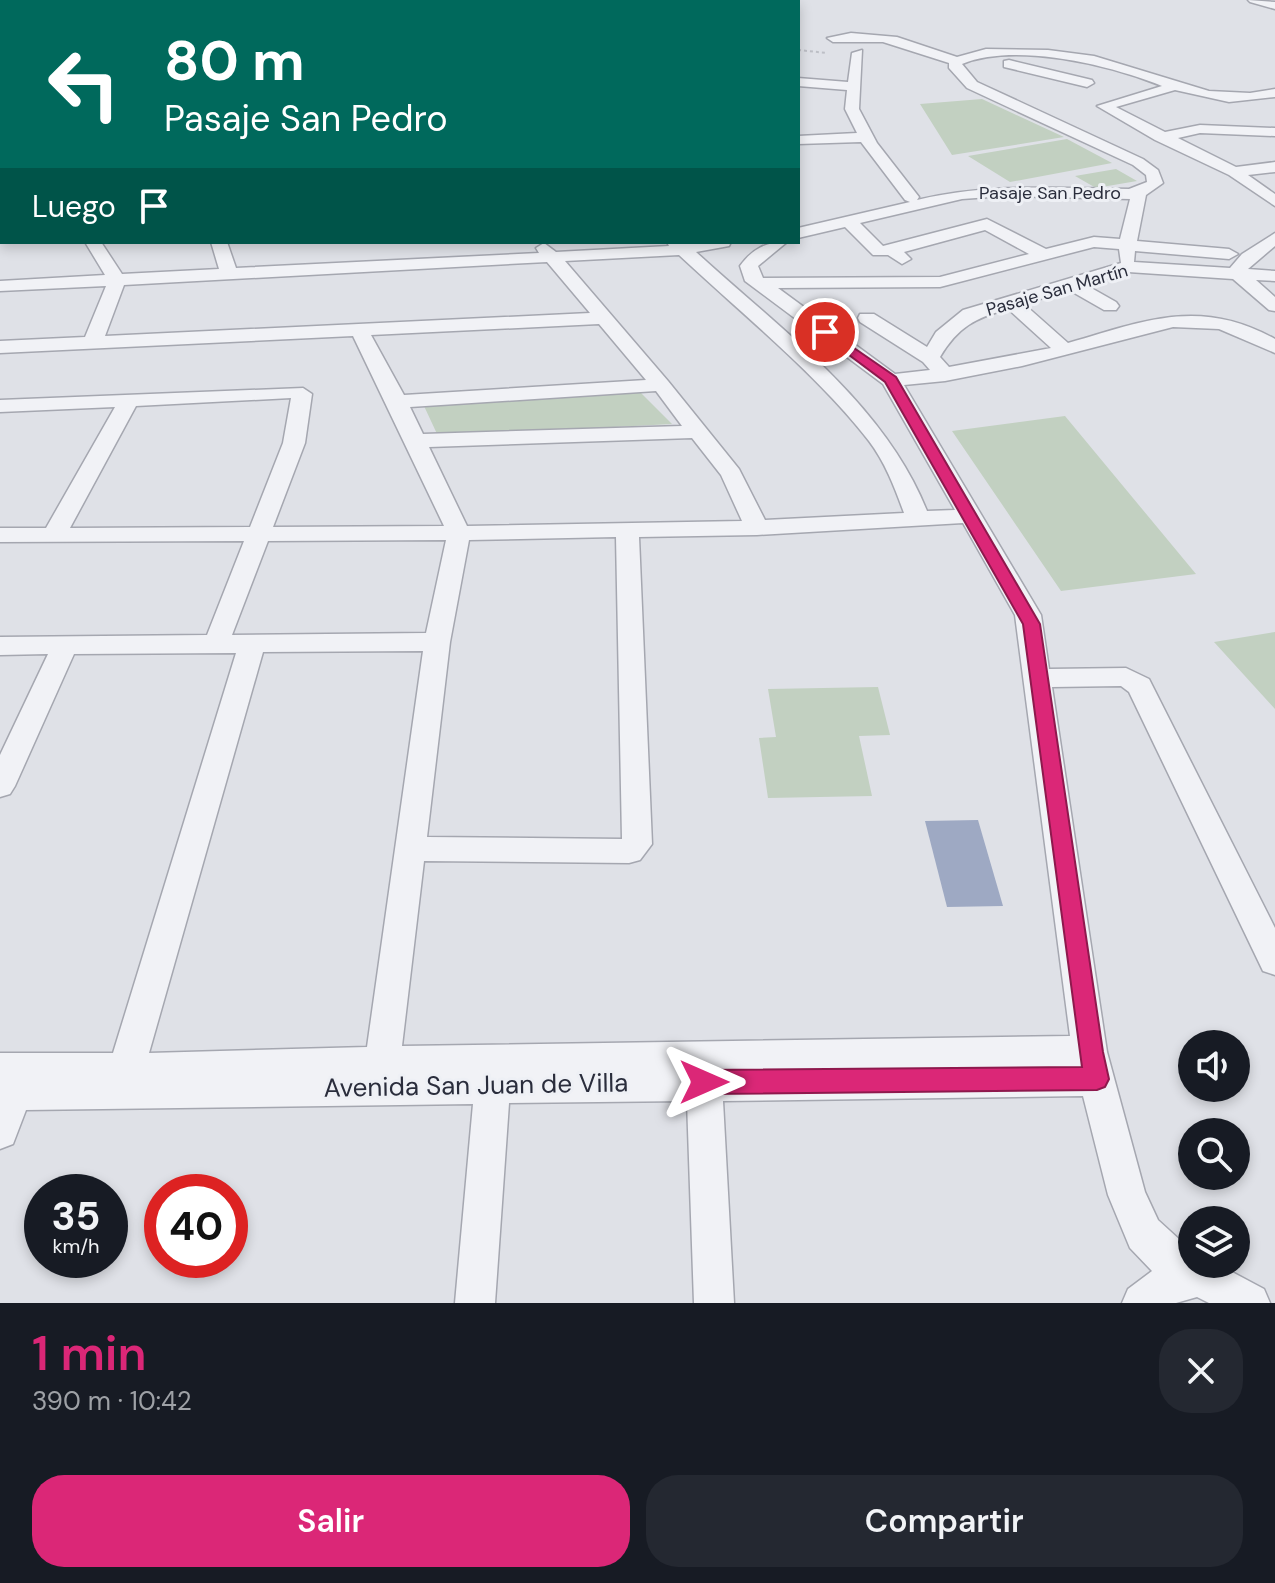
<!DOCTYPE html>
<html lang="es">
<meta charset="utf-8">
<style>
:root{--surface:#171b24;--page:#242831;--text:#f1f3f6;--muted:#9ea1a6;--accent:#db2777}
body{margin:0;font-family:"DM Sans",sans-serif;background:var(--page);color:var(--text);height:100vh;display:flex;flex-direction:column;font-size:30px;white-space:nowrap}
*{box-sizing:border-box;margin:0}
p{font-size:26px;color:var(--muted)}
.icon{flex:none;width:44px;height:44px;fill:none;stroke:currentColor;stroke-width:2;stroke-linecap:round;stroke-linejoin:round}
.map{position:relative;height:1303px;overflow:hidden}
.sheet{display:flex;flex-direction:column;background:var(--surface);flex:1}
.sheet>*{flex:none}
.guide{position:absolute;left:0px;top:0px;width:800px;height:244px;box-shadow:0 4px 12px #0003;background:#00695c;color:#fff;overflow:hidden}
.fabs{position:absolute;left:1178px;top:1030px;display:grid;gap:16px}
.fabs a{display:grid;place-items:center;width:72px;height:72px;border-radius:50%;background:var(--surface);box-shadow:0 4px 12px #0003;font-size:40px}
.speed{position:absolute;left:24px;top:1174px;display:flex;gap:16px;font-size:40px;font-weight:700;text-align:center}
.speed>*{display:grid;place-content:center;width:104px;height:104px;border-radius:50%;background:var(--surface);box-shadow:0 4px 12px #0003;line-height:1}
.speed small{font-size:20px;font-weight:400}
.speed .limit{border:12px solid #d22;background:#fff;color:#111}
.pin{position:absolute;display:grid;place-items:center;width:68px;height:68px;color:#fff;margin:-34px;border:4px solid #fff;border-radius:50%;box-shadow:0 2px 8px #0007}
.me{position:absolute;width:88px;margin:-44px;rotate:90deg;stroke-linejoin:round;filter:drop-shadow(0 0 6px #0008)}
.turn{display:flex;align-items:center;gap:28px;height:168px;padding:0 32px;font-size:36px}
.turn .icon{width:104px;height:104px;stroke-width:2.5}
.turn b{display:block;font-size:56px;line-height:68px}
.then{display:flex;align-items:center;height:76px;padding:0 32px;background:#0003;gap:16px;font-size:30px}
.round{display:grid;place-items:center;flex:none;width:84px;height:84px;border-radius:32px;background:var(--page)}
.summary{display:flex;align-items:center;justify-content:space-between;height:136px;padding:0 32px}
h1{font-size:48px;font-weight:600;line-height:60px;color:var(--accent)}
.button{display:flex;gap:16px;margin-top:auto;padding:16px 32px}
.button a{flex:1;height:92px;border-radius:32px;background:var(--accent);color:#fff;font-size:32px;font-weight:600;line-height:92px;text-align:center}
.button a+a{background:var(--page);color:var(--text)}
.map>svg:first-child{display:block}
.green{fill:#c2d0c1}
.water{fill:#9ea9c3}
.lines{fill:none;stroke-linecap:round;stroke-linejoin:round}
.minor-casing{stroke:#a5a7b0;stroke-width:3}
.path{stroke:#bdbfc6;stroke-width:2;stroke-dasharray:3 3;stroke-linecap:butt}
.minor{fill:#f1f2f6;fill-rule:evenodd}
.route{fill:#db2777;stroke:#8e194d;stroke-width:2}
.labels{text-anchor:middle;stroke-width:6;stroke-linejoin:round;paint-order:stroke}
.far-street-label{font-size:18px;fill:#2a2d3c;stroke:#eef0f5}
.near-street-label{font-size:26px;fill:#2a2d3c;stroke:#eef0f5}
</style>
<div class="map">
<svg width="1275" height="1303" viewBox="0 0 1275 1303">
<rect width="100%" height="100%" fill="#dfe1e7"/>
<path class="green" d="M0 0H612L2 2V34Z
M982 99 1064 137 952 155 920 104Z
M1067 139 1112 163 1010 182 968 156Z
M1116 169 1137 181 1096 188 1075 176Z
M640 392 672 424 438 436 424 406Z
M1065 416 1196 574 1061 591 952 431Z
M1275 632V709L1214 642Z
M878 687 890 735 859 736 872 796 768 798 759 738 776 737 768 689Z"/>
<path class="water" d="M978 820 1003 906 947 907 925 821Z"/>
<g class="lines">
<g class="minor-casing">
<path id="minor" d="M1248 0 1275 2V9L1250 2Z
M851 33 897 37 957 57 986 49 1048 50 1094 56 1209 91 1250 93 1275 89V97L1229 102 1175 90 1116 107 1165 132 1200 125 1275 128V136L1200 133 1178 138 1236 167 1275 162V172L1248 175 1275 194V206L1229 175 1155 140 1097 106 1162 86C1109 65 1016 42 962 64L977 82 1143 159 1158 170 1163 183 1146 195 1137 241 1229 249 1238 254 1229 259 1135 251 1134 262 1230 268 1242 254 1275 233V246L1248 269 1275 271V281L1256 280 1275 297V311L1269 310 1233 279 1128 272 1086 285 1116 302 1119 306 1116 310H1104L1069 290 1024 304 1068 343C1144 321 1200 297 1275 339V353L1219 329 1173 327 1022 366 945 381 904 385 1041 615 1049 669 1126 668 1149 679 1275 928V975L1263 971 1129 692 1121 686 1052 687 1107 1052 1145 1192 1158 1220 1192 1251V1264H1217L1264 1289 1270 1303H1209L1197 1297 1176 1303H1122L1128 1289 1152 1271 1130 1248 1108 1195 1083 1096 723 1101 734 1303H694L687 1101 509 1103 495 1303H455L473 1104 26 1110 13 1144 0 1149V1053H113L236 653 74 654 15 786 10 794 0 797V755L48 654 0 655V637L207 635 244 541 0 542V528H46L115 407 0 412V400L303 388 312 394 305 443 273 527 444 526 353 336 0 353V341L85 337 106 286 0 291V281L105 275 85 242H101L122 274 219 269 211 242H227L236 268 539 253 536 248 544 243 556 252 669 246 667 242H731L729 246 696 252C780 329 884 403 927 511L955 510 883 384 745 281 740 266C753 248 766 242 787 242L758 266 763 278 940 277 1029 254 985 230 904 252 911 259 902 264 888 255H873L845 227 798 238V228L910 202 905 200 861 142 798 144V136L857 133 845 109 847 90 798 86V78L848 82 852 53 862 50 859 109 877 143 919 197 917 200C989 183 1056 188 1129 189L1147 182 1146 175 1133 165 967 88 949 68V63L883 42H833L827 38ZM1004 196 1130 199 1120 239 1094 237 1046 249 987 219 883 246 860 223 962 199ZM1094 247 1119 249 1121 263 963 310 936 332 927 347 874 314H860L858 318 860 322 923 362 930 370 895 374 778 288 940 287ZM679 255C741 313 818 375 869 441 885 462 895 488 904 513L765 520 739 469 668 381 565 261ZM547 262 590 313 105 336 124 285ZM1008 309 1051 348 949 367 940 357C958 327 975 318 1008 309ZM599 324 646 380 404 395 371 335ZM656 391 682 426 423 434 410 407ZM291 398 283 443 250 527 70 528 136 406ZM692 438 721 475 742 521 467 526 429 447ZM963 523 1015 615 1070 1036 402 1046 424 861 629 863 640 860 652 844 639 537 757 535ZM616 537 622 839 427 837 450 642 469 540ZM446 540 426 633 232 635 268 541ZM423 651 367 1047 149 1053 263 652Z
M1009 60 1092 80 1094 83 1087 87 1004 67V61Z
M0 158H2V168H0Z
M0 212H2V222H0Z"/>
</g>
<path class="path" d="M798 50 827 53"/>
<use href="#minor" class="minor"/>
</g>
<path class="route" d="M825 328 896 377 1040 624 1103 1052 1109 1079 1105 1087 1097 1090 704 1094 695 1090 692 1082 695 1074 704 1070 1082 1067 1023 624 885 382 821 334V329Z"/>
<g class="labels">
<g class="far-street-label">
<text x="1050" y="199">Pasaje San Pedro</text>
<text transform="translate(1057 290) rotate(-16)" y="6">Pasaje San Martín</text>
</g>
<g class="near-street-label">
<text transform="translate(476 1085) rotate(-1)" y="9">Avenida San Juan de Villa</text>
</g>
</g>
</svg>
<div class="fabs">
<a><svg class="icon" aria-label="sound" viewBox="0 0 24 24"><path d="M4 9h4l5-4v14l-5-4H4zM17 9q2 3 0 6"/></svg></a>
<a><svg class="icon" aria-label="search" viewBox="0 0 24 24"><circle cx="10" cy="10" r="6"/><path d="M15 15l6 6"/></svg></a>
<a><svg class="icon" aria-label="layers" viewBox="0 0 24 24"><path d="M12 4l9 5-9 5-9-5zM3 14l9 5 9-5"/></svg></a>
</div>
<div class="speed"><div>35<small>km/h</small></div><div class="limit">40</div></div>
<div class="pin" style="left:825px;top:332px;background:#d93025"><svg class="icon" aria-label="arrive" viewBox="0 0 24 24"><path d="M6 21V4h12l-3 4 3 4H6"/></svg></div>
<svg class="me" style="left:704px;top:1082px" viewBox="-20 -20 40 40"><path d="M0-17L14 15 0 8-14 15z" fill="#db2777" stroke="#fff" stroke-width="4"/></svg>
<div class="guide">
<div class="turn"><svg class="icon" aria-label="left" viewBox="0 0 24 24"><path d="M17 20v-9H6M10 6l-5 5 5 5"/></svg><div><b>80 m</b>Pasaje San Pedro</div></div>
<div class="then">Luego<svg class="icon" aria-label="arrive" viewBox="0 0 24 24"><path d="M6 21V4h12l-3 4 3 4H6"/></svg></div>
</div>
</div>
<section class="sheet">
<div class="summary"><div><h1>1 min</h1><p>390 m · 10:42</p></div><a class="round"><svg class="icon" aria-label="close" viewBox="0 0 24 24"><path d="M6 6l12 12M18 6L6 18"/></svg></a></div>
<div class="button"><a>Salir</a><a>Compartir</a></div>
</section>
